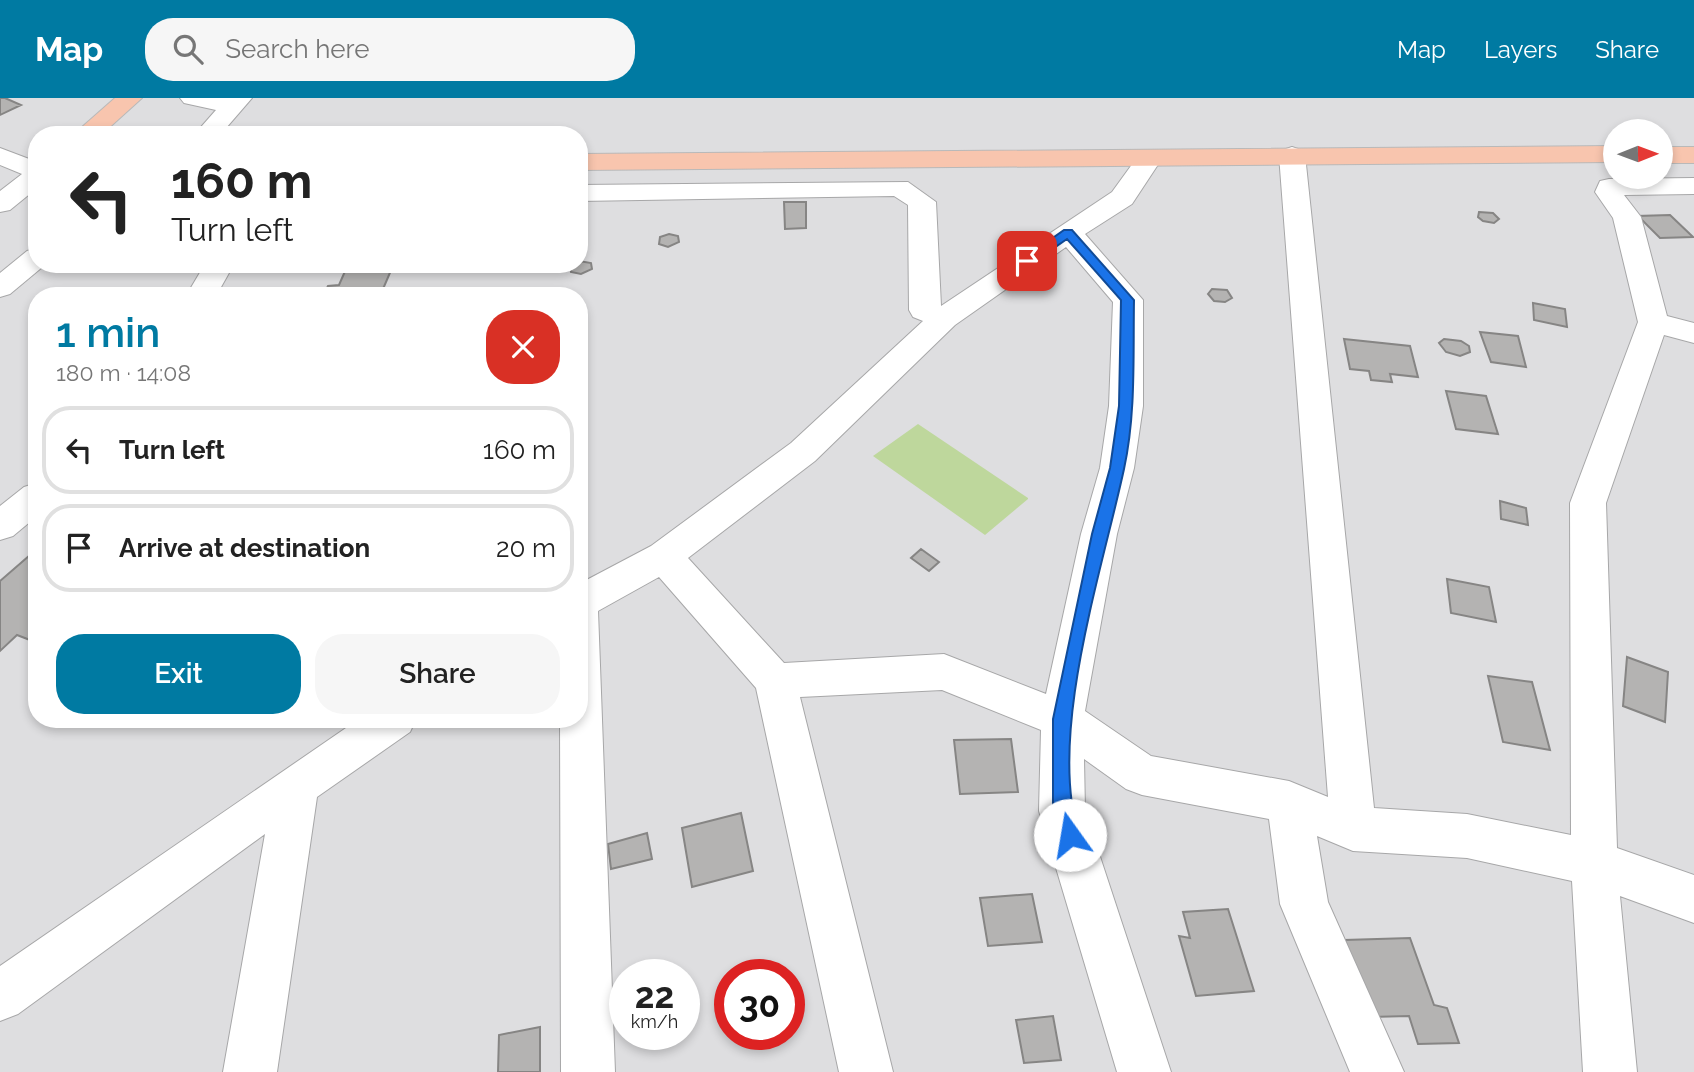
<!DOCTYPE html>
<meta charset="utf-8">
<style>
:root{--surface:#fff;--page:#f6f6f6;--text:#222;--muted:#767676;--line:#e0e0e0;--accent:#007aa2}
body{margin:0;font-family:Raleway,sans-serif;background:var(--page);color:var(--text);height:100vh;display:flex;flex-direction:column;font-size:26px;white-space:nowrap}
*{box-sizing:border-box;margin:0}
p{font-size:23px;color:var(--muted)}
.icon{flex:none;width:38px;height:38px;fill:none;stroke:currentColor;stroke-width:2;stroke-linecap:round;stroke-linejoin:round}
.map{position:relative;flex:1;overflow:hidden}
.sheet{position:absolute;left:28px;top:189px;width:560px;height:441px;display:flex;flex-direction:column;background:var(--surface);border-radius:28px;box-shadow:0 4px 10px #0003}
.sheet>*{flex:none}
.top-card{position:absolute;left:28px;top:28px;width:560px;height:147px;border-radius:28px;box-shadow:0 4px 10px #0003;background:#fff;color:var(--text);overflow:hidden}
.needle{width:46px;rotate:89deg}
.controls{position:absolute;left:1603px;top:21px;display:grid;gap:14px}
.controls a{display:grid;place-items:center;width:70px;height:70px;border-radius:50%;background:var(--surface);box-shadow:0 4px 10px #0003;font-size:35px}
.speed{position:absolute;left:609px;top:861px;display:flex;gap:14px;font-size:35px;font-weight:700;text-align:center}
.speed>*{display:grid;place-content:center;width:91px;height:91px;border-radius:50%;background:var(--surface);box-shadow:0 4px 10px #0003;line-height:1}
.speed small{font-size:18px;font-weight:400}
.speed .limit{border:10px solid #d22;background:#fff;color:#111}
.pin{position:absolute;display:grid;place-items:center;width:60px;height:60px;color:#fff;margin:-30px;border-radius:14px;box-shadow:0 4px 10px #0006}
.me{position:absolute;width:77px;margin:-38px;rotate:347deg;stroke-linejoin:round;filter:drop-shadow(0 0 5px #0008)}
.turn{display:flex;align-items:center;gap:24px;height:147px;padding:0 28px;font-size:32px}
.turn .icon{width:91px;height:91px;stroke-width:2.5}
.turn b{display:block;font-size:49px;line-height:60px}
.round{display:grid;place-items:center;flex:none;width:74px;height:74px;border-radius:28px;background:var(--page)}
.summary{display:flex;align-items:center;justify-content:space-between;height:119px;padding:0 28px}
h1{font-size:42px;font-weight:600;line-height:52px;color:var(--accent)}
.cta{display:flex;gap:14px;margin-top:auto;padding:14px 28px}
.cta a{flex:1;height:80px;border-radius:28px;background:var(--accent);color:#fff;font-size:28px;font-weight:600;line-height:80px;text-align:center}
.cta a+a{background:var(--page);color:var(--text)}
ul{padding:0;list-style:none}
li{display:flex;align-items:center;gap:21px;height:88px;margin:0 14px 10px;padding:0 14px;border:4px solid var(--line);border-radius:28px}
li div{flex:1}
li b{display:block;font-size:26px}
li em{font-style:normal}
header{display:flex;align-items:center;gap:42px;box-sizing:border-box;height:98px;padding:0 35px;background:var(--accent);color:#fff}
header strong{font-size:33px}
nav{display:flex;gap:38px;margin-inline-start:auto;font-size:24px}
.search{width:490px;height:63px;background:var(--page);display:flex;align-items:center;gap:18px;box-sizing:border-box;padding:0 24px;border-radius:28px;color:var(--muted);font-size:26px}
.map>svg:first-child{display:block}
.green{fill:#bed79c}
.building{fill:#b4b3b2;stroke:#868584;stroke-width:2}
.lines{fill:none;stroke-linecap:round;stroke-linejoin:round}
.minor-casing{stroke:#a7a7a8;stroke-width:2}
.major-casing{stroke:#b9b9b9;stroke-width:2}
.minor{fill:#fff;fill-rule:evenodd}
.major{fill:#f8c5ae;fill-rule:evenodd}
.route{fill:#1a73e8;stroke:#114b97;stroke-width:2}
</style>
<header>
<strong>Map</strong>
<div class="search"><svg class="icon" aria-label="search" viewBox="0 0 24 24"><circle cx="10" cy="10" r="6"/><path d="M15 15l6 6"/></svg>Search here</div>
<nav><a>Map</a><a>Layers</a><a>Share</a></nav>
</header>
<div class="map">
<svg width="1694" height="974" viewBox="0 0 1694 974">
<rect width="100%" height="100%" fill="#dedee0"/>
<path class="green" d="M918 326 1028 400V401L985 437 873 358Z"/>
<path class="building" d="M0 0H5L21 7 0 17Z
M784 104H806V130L785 131Z
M1479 114 1493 115 1499 121 1494 125 1483 123 1478 119Z
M1670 117 1693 139 1660 140 1638 118Z
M669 136 678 138 679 144 668 149 659 146 660 139Z
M579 163 591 165 592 171 581 176 571 174V167L579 166Z
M392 170 380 198H323L328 188 339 187 346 171Z
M1212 191 1227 192 1232 200 1225 204 1214 203 1208 196Z
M1533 205 1565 211 1567 229 1534 222Z
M1480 234 1518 238 1526 269 1491 264Z
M1344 241 1410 248 1418 279 1390 276 1392 284 1371 282 1369 273 1350 271Z
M1444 241 1461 243 1469 248 1470 254 1460 258 1446 254 1439 245Z
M1446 293 1486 298 1498 336 1456 331Z
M1500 403 1526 410 1528 427 1501 421Z
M37 451V536L30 542 17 537 0 553V483Z
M921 451 939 464 929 473 911 460Z
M1447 481 1489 489 1496 524 1451 515Z
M1627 559 1668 574 1665 624 1623 608Z
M1488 578 1532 584 1550 652 1503 644Z
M1011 641 1018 694 960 696 954 642Z
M741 715 753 773 692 789 682 730Z
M647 735 652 761 611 771 608 746Z
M1032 796 1042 844 988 848 980 800Z
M1228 811 1254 893 1196 898 1179 838 1190 840 1183 814Z
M1410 840 1434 907 1447 910 1459 945 1418 946 1409 918 1370 919 1345 842Z
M1053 918 1061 962 1024 965 1016 922Z
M540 929V974H498L499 937Z"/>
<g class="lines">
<g class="minor-casing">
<path id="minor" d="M180 0H252L220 37H194L216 12 184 5Z
M1292 49 1301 52 1305 57 1374 710 1467 716 1571 737 1570 405 1638 224 1613 120 1595 94 1600 83 1609 81 1694 80V96L1624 97 1641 119 1667 218 1694 225V245L1664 237 1606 405 1617 750 1694 777V825L1620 798 1637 974H1583L1572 783 1467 760 1353 753 1317 738 1328 804 1404 974H1350L1280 806 1269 721 1142 697 1126 691 1084 661 1085 713 1171 974H1117L1039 713 1041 632 942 592 800 599 893 974H839L756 590 659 479 598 513 615 974H561L560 621H579V486L651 448 791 345 923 223 913 219 909 212 908 107 894 98 579 103V87L908 84 936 104 941 208 1112 94 1141 54H1159L1163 59 1132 106 1085 136 1143 202V308L1134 370 1117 436 1085 613 1151 658 1289 683 1328 699 1279 57 1283 52ZM1066 149 1113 204 1109 308 1100 370 1081 436 1046 596 944 556 784 565 688 460 815 363 955 227Z
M0 50 37 64V90L10 112 0 114V93L22 76 0 67Z
M37 150V166H46L10 196 0 199V175L27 153Z
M205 166H234L216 198H186Z
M37 385V418L13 438 0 442V408L24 389Z
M359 621H416L410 634 317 699 277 974H223L265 736 18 916 0 923V868Z"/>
</g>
<g class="major-casing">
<path id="major" d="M115 0H142L101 37H73Z
M1615 48V64L579 72V56Z
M1661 49H1694V65H1661Z"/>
</g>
<use href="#minor" class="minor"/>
<use href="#major" class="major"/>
</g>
<path class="route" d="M1064 132H1072L1134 202C1133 258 1136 316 1124 371 1102 473 1047 638 1079 737L1076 743 1070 746 1063 743 1053 713V621L1092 436 1110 370 1119 308 1121 202 1067 141 1031 166H1023V161Z"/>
</svg>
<div class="controls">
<a><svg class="needle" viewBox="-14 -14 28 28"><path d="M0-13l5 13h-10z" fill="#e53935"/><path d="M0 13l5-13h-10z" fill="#767676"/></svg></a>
</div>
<div class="speed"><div>22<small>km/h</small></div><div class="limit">30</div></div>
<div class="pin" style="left:1027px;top:163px;background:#d93025"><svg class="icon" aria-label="arrive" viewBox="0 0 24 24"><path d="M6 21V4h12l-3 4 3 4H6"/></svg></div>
<svg class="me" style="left:1070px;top:737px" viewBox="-20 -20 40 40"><circle r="19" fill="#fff"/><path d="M0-13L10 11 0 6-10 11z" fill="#1a73e8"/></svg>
<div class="top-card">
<div class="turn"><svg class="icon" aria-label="left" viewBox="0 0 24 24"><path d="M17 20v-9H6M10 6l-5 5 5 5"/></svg><div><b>160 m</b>Turn left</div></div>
</div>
<section class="sheet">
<div class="summary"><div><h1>1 min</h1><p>180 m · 14:08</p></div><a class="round" style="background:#d93025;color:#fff"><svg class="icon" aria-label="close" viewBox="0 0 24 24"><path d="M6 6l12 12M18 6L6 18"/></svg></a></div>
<ul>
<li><svg class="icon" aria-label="left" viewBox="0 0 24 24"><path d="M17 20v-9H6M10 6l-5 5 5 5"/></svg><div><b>Turn left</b></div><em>160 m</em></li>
<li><svg class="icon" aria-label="arrive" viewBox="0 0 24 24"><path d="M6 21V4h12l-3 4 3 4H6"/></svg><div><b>Arrive at destination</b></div><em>20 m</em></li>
</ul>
<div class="cta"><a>Exit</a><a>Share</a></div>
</section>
</div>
